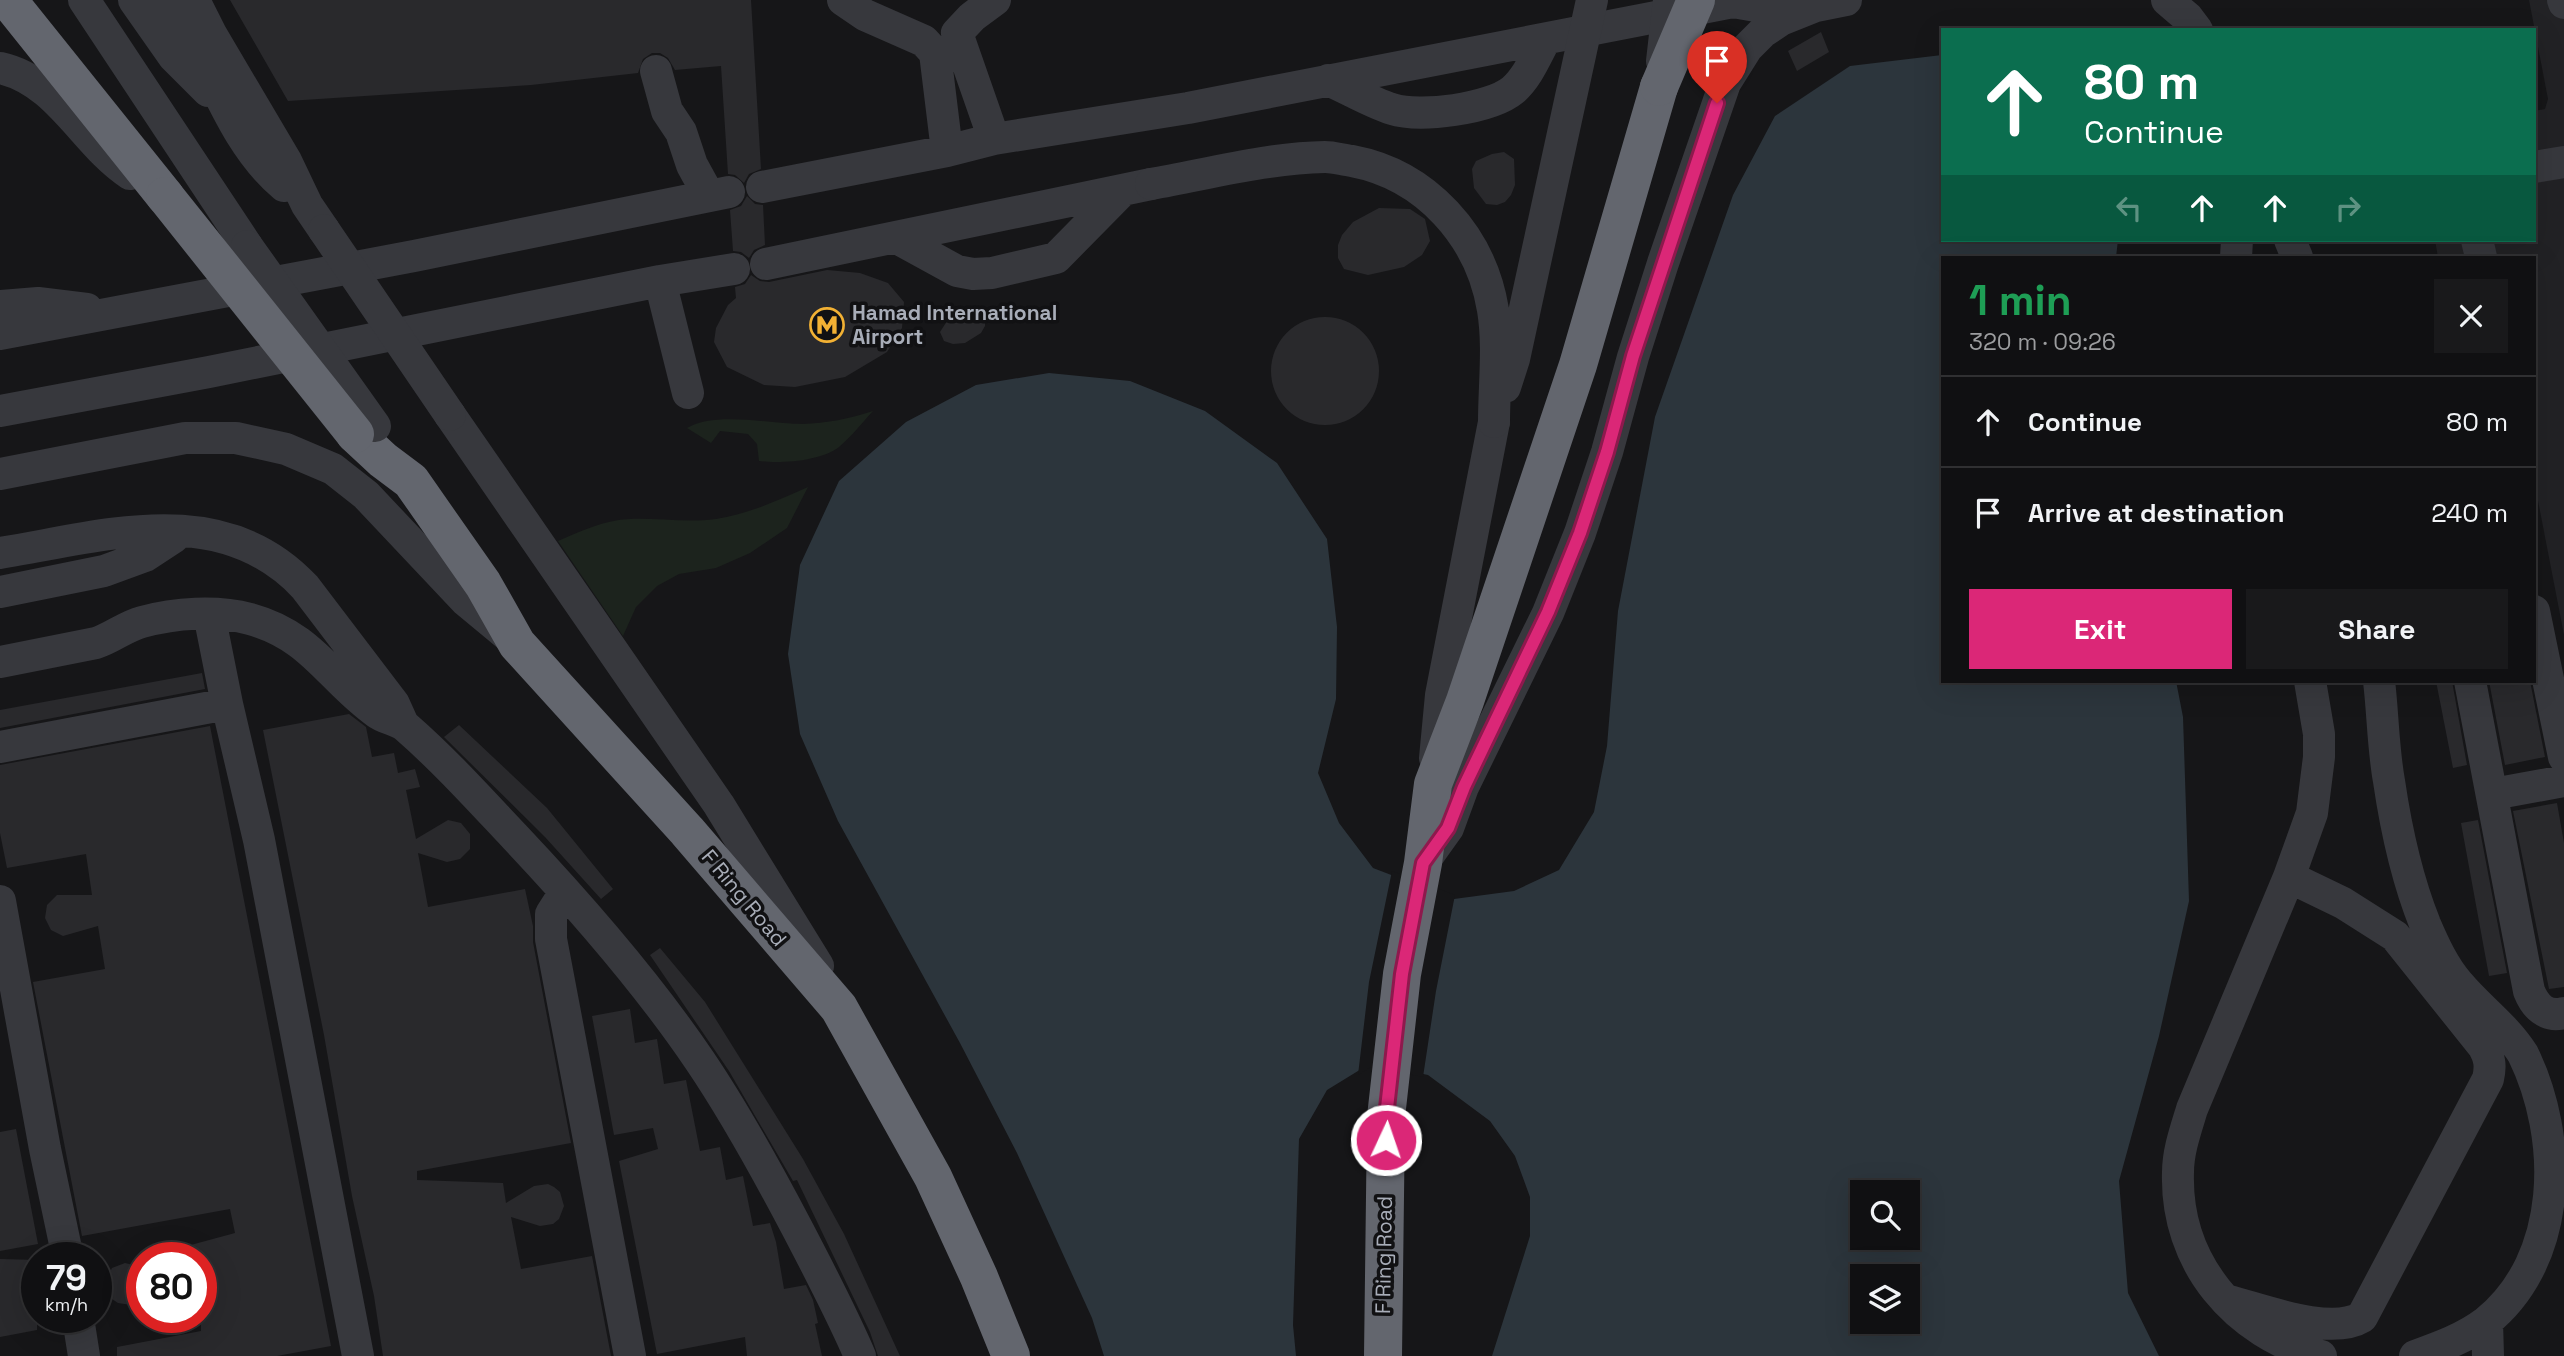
<!DOCTYPE html>
<meta charset="utf-8">
<style>
:root{--surface:#101012;--page:#19191b;--text:#f1f3f6;--muted:#9c9d9f;--line:#303032;--accent:#db2777}
body{margin:0;font-family:"Space Grotesk",sans-serif;background:var(--page);color:var(--text);height:100vh;display:flex;flex-direction:column;font-size:26px;white-space:nowrap}
*{box-sizing:border-box;margin:0}
p{font-size:23px;color:var(--muted)}
.icon{flex:none;width:38px;height:38px;fill:none;stroke:currentColor;stroke-width:2;stroke-linecap:round;stroke-linejoin:round}
.map{position:relative;flex:1;overflow:hidden}
.side{position:absolute;left:1941px;top:256px;width:595px;height:427px;display:flex;flex-direction:column;background:var(--surface);border-radius:0px;box-shadow:0 7px 28px #0002,0 0 0 2px var(--line)}
.side>*{flex:none}
.hud{position:absolute;left:1941px;top:28px;width:595px;height:214px;border-radius:0px;box-shadow:0 7px 28px #0002,0 0 0 2px var(--line);background:#0b6e4f;color:#fff;overflow:hidden}
.fabs{position:absolute;left:1850px;top:1180px;display:grid;gap:14px}
.fabs a{display:grid;place-items:center;width:70px;height:70px;border-radius:0px;background:var(--surface);box-shadow:0 7px 28px #0002,0 0 0 2px var(--line);font-size:35px}
.speed{position:absolute;left:21px;top:1242px;display:flex;gap:14px;font-size:35px;font-weight:700;text-align:center}
.speed>*{display:grid;place-content:center;width:91px;height:91px;border-radius:50%;background:var(--surface);box-shadow:0 7px 28px #0002,0 0 0 2px var(--line);line-height:1}
.speed small{font-size:18px;font-weight:400}
.speed .limit{border:10px solid #d22;background:#fff;color:#111}
.pin{position:absolute;display:grid;place-items:center;width:60px;height:60px;color:#fff;margin:-72px -30px;border-radius:50% 50% 50% 0;rotate:-45deg;box-shadow:0 0 7px #0007}
.pin .icon{rotate:45deg}
.me{position:absolute;width:77px;margin:-38px;rotate:3deg;stroke-linejoin:round;filter:drop-shadow(0 0 5px #0008)}
.turn{display:flex;align-items:center;gap:24px;height:147px;padding:0 28px;font-size:32px}
.turn .icon{width:91px;height:91px;stroke-width:2.5}
.turn b{display:block;font-size:49px;line-height:60px}
.lanes{display:flex;align-items:center;height:66px;padding:0 28px;background:#0003;justify-content:center;gap:35px;direction:ltr}
.lanes .off{opacity:.35}
.round{display:grid;place-items:center;flex:none;width:74px;height:74px;border-radius:0px;background:var(--page)}
.overview{display:flex;align-items:center;justify-content:space-between;height:119px;padding:0 28px}
h1{font-size:42px;font-weight:700;line-height:52px;color:#1e9e55}
.button{display:flex;gap:14px;margin-top:auto;padding:14px 28px}
.button a{flex:1;height:80px;border-radius:0px;background:var(--accent);color:#fff;font-size:28px;font-weight:700;line-height:80px;text-align:center}
.button a+a{background:var(--page);color:var(--text)}
ul{padding:0;list-style:none}
li{display:flex;align-items:center;gap:21px;height:91px;padding:0 28px;border-top:2px solid var(--line)}
li div{flex:1}
li b{display:block;font-size:26px}
li em{font-style:normal}
.map>svg:first-child{display:block}
.built{fill:#222225}
.green{fill:#1c231d}
.water{fill:#2c353c;fill-rule:evenodd}
.pier{fill:#161618}
.building{fill:#29292c}
.lines{fill:none;stroke-linecap:round;stroke-linejoin:round}
.minor{stroke:#37383d;stroke-width:32}
.highway{stroke:#63666e;stroke-width:38}
.minor-bridge{stroke:#37383d;stroke-width:32}
.highway-bridge{stroke:#63666e;stroke-width:38}
.route-casing{stroke:#8e194d;stroke-width:18}
.route{stroke:#db2777;stroke-width:12}
.labels{text-anchor:middle;stroke-width:7;stroke-linejoin:round;paint-order:stroke}
.poi-label{font-size:21px;font-weight:bold;fill:#a8adb8;stroke:#111113;text-anchor:start}
.street-label{font-size:21px;fill:#a8adb8;stroke:#111113}
</style>
<div class="map">
<svg width="2564" height="1356" viewBox="0 0 2564 1356">
<rect width="100%" height="100%" fill="#161618"/>
<path class="built" d="M2529 0H2564V635L2534 480V257H2438L2435 240H2534V111L2545 109 2548 99Z"/>
<path class="green" d="M873 411C862 423 851 437 839 447 821 461 781 464 759 461L757 444 748 434 720 431 711 443 687 428C716 411 769 424 802 424 827 423 849 419 873 411Z
M808 487 787 528 750 553 716 568 679 574 657 586 636 607 623 636 558 541C581 531 604 520 630 519 659 518 687 523 716 519 748 514 779 500 808 487Z"/>
<path class="water" d="M1942 55V240H2118L2116 257H1942V681H2176L2183 717 2189 901 2159 1036 2119 1181 2128 1293 2159 1356H1492L1530 1236V1197L1515 1156 1490 1121 1428 1075 1371 1063 1327 1090 1299 1139 1293 1325 1296 1356H1104L1092 1318 1017 1153 960 1043 838 821 800 734 788 654 800 565 839 481 906 422 976 385 1049 373 1130 381 1205 411 1277 463 1327 539 1337 627 1336 699 1318 773 1339 823 1373 868 1454 899 1514 891 1559 870 1594 812 1607 746 1618 611 1655 417 1733 195 1775 116 1850 66ZM1862 1192H1908V1237H1862ZM1862 1276H1908V1321H1862Z"/>
<path class="pier" d="M1392 871 1455 895 1436 991 1423 1077 1371 1067 1358 1075 1369 982Z"/>
<path class="building" d="M230 0H751L761 169 749 174 744 183 735 175 728 174 721 66 675 70 668 58 660 53H652L643 59 638 73 531 85 288 101Z
M1821 32 1829 52 1797 71 1788 51Z
M1504 152 1514 159 1515 185 1511 195 1505 202 1497 205 1486 204 1474 188 1472 169 1476 161 1492 154Z
M747 196 755 204 763 205 765 245 754 250 749 258 741 252 733 251 730 210 741 206Z
M1379 208 1410 209 1425 219 1430 241 1422 255 1404 267 1368 275 1344 269 1338 258V245L1342 235 1353 222Z
M827 270 860 273 888 283 904 302 902 328 887 352 845 377 795 387 764 385 727 367 714 342 716 328 728 305 736 298 735 287 745 284 751 275 760 281 769 282Z
M971 310 979 312 985 318V326L981 333 965 343 953 344 944 341 940 332 949 318Z
M1271 371a54 54 0 1 1 108 0a54 54 0 1 1-108 0Z
M202 673 205 689 0 728V710Z
M2436 681H2452L2467 765 2453 768Z
M2489 681H2530L2545 757 2505 765Z
M349 714 366 727 372 757 394 753 398 773 415 769 420 787 406 790 416 839 448 820 461 823 470 834V849L460 859 447 862 418 853 428 907 525 889 533 926V942L571 1143 417 1171V1180L503 1183 506 1203 534 1186 548 1184 554 1187 560 1192 564 1206 559 1219 553 1224 540 1226 511 1217 521 1269 592 1256 611 1356H383L374 1296 352 1196 324 1035 263 730Z
M459 725 547 808 613 889 601 899 545 837 444 737Z
M210 726 331 1346 277 1356H117V1347L201 1331V1258H165V1252L235 1233 230 1209 82 1236 33 982 105 969 98 926 63 936 51 930 45 918 47 905 57 895H92L86 854 7 868 0 833V765Z
M2557 803 2564 843V987L2549 989 2513 811Z
M2478 820 2507 973 2489 976 2461 823Z
M660 948 705 1002 803 1159 844 1234 900 1356H878L870 1332 797 1180 793 1181 729 1071 650 955Z
M630 1009 635 1043 657 1039 664 1084 686 1080 700 1151 720 1147 726 1180 743 1176 753 1226 770 1223 776 1242 784 1289 806 1285 813 1300 818 1323 815 1324 822 1356H747L745 1337 657 1354 619 1161 658 1149 653 1128 614 1135 592 1016Z
M16 1129 38 1244 0 1251V1132Z
M0 1259 37 1260V1330L0 1337Z
M125 1263 142 1267V1300L131 1305 118 1303 112 1299 106 1287V1280L112 1268Z"/>
<g class="lines">
<path class="minor" d="M84 0 247 246
M134 0 174 57 208 91
M165 0C175 15 187 30 195 45 220 94 241 150 284 186
M194 0 211 34 286 161 307 205 324 230
M843 0 865 15 924 41 935 53 947 151
M2167 0 2188 18 2197 30
M2563 0 2564 3
M0 68C59 81 84 144 130 174
M656 71 667 111 681 132 692 165 709 196
M1328 80C1349 89 1370 102 1392 109 1420 118 1490 109 1513 90 1528 77 1536 56 1545 40
M994 139 957 33 972 17 995 0
M2534 167 2564 162
M762 187 947 151 994 139 1188 108 1733 2 1756 6 1780 0
M895 237 957 271 973 274 992 273 1056 258 1121 192
M2290 240 2297 257
M2477 240 2481 257
M2236 257 2237 240
M766 264 1151 184
M660 281 688 393
M0 306 38 303 87 309
M0 334 414 256 729 192
M0 411 209 372 660 281 734 269
M450 415 719 805 818 966
M0 474 185 438H236L286 449 333 469 366 495 466 601 507 635
M0 553C105 536 222 498 305 587L394 704 403 724
M0 592 104 571 145 556 174 537
M2534 611 2564 757
M209 614 227 704 259 840 358 1356
M0 662 96 643C112 638 126 626 142 622 175 613 216 610 250 619 312 636 329 678 376 712 385 719 398 720 406 727 445 761 480 800 515 837 581 907 646 981 700 1061 736 1114 767 1171 797 1228 819 1270 841 1312 860 1356
M2310 681 2319 734V757L2312 813 2289 877 2192 1109C2186 1129 2178 1151 2178 1172 2175 1263 2236 1334 2321 1356
M2379 681C2383 714 2383 748 2389 781 2396 829 2407 879 2425 924 2434 945 2444 967 2459 984 2479 1008 2506 1027 2523 1054 2564 1138 2564 1259 2486 1322 2465 1338 2440 1347 2415 1356
M2470 681 2529 991C2535 1006 2546 1018 2564 1013
M0 747 227 704
M1435 758 1441 695 1494 422
M2493 794 2564 781
M1423 863 1448 828 1463 787 1548 613 1580 533 1607 452 1633 357 1663 263 1725 83 1747 48 1763 32 1781 20 1816 6 1846 0
M565 892 551 914V939L630 1356
M0 901 45 1149 68 1258
M2229 1301C2264 1310 2331 1336 2362 1317L2488 1079C2491 1066 2490 1058 2483 1046L2395 936 2343 903 2289 877
M78 1318 84 1356
M2487 1321 2488 1356"/>
<path class="highway" d="M8 0 165 196
M355 434 383 460 411 481 483 584 517 644 687 831 839 1008 933 1177 979 1277 1011 1356
M1383 1356 1386 1117 1402 974 1423 863 1433 784 1465 701 1578 365 1659 87"/>
<path class="minor-bridge" d="M1662 61 1669 0
M1151 184C1208 174 1267 158 1325 157 1334 157 1343 160 1352 161 1426 175 1481 236 1493 310 1499 346 1494 385 1494 422
M324 230 450 415
M247 246 375 426
M1505 387 1514 359 1592 0"/>
<path class="highway-bridge" d="M1659 87 1696 0
M165 196 355 434"/>
</g>
<g class="lines">
<g class="route-casing">
<path id="route" d="M1386 1140V1117L1402 974 1423 863 1448 828 1464 787 1548 612 1580 533 1607 452 1633 356 1717 103"/>
</g>
<use href="#route" class="route"/>
</g>
<defs>
<g id="metro-ring" transform="scale(1.75)"><circle r="9.5" fill="#111113" stroke="#f2b134" stroke-width="1.5"/><path d="M-5.5 5V-5H-3L0 0L3-5H5.5V5H3V-.5L0 4L-3-.5V5Z" fill="#f2b134"/></g>
</defs>
<g fill-rule="evenodd">
<use href="#metro-ring" x="827" y="325"/>
</g>
<g class="labels">
<g class="poi-label">
<text x="852" y="320">Hamad International<tspan x="852" dy="24">Airport</tspan></text>
</g>
<g class="street-label">
<text transform="translate(744 898) rotate(50)" y="7">F Ring Road</text>
<text transform="translate(1384 1255) rotate(-89)" y="7">F Ring Road</text>
</g>
</g>
</svg>
<div class="fabs">
<a><svg class="icon" aria-label="search" viewBox="0 0 24 24"><circle cx="10" cy="10" r="6"/><path d="M15 15l6 6"/></svg></a>
<a><svg class="icon" aria-label="layers" viewBox="0 0 24 24"><path d="M12 4l9 5-9 5-9-5zM3 14l9 5 9-5"/></svg></a>
</div>
<div class="speed"><div>79<small>km/h</small></div><div class="limit">80</div></div>
<div class="pin" style="left:1717px;top:103px;background:#d93025"><svg class="icon" aria-label="arrive" viewBox="0 0 24 24"><path d="M6 21V4h12l-3 4 3 4H6"/></svg></div>
<svg class="me" style="left:1386px;top:1140px" viewBox="-20 -20 40 40"><circle r="17" fill="#db2777" stroke="#fff" stroke-width="3"/><path d="M0-11L8 9 0 5-8 9z" fill="#fff"/></svg>
<div class="hud">
<div class="turn"><svg class="icon" aria-label="ahead" viewBox="0 0 24 24"><path d="M12 20V5M6 11l6-6 6 6"/></svg><div><b>80 m</b>Continue</div></div>
<div class="lanes"><svg class="icon off" aria-label="left" viewBox="0 0 24 24"><path d="M17 20v-9H6M10 6l-5 5 5 5"/></svg><svg class="icon" aria-label="ahead" viewBox="0 0 24 24"><path d="M12 20V5M6 11l6-6 6 6"/></svg><svg class="icon" aria-label="ahead" viewBox="0 0 24 24"><path d="M12 20V5M6 11l6-6 6 6"/></svg><svg class="icon off" aria-label="right" viewBox="0 0 24 24"><path d="M7 20v-9h11M14 6l5 5-5 5"/></svg></div>
</div>
<section class="side">
<div class="overview"><div><h1>1 min</h1><p>320 m · 09:26</p></div><a class="round"><svg class="icon" aria-label="close" viewBox="0 0 24 24"><path d="M6 6l12 12M18 6L6 18"/></svg></a></div>
<ul>
<li><svg class="icon" aria-label="ahead" viewBox="0 0 24 24"><path d="M12 20V5M6 11l6-6 6 6"/></svg><div><b>Continue</b></div><em>80 m</em></li>
<li><svg class="icon" aria-label="arrive" viewBox="0 0 24 24"><path d="M6 21V4h12l-3 4 3 4H6"/></svg><div><b>Arrive at destination</b></div><em>240 m</em></li>
</ul>
<div class="button"><a>Exit</a><a>Share</a></div>
</section>
</div>
